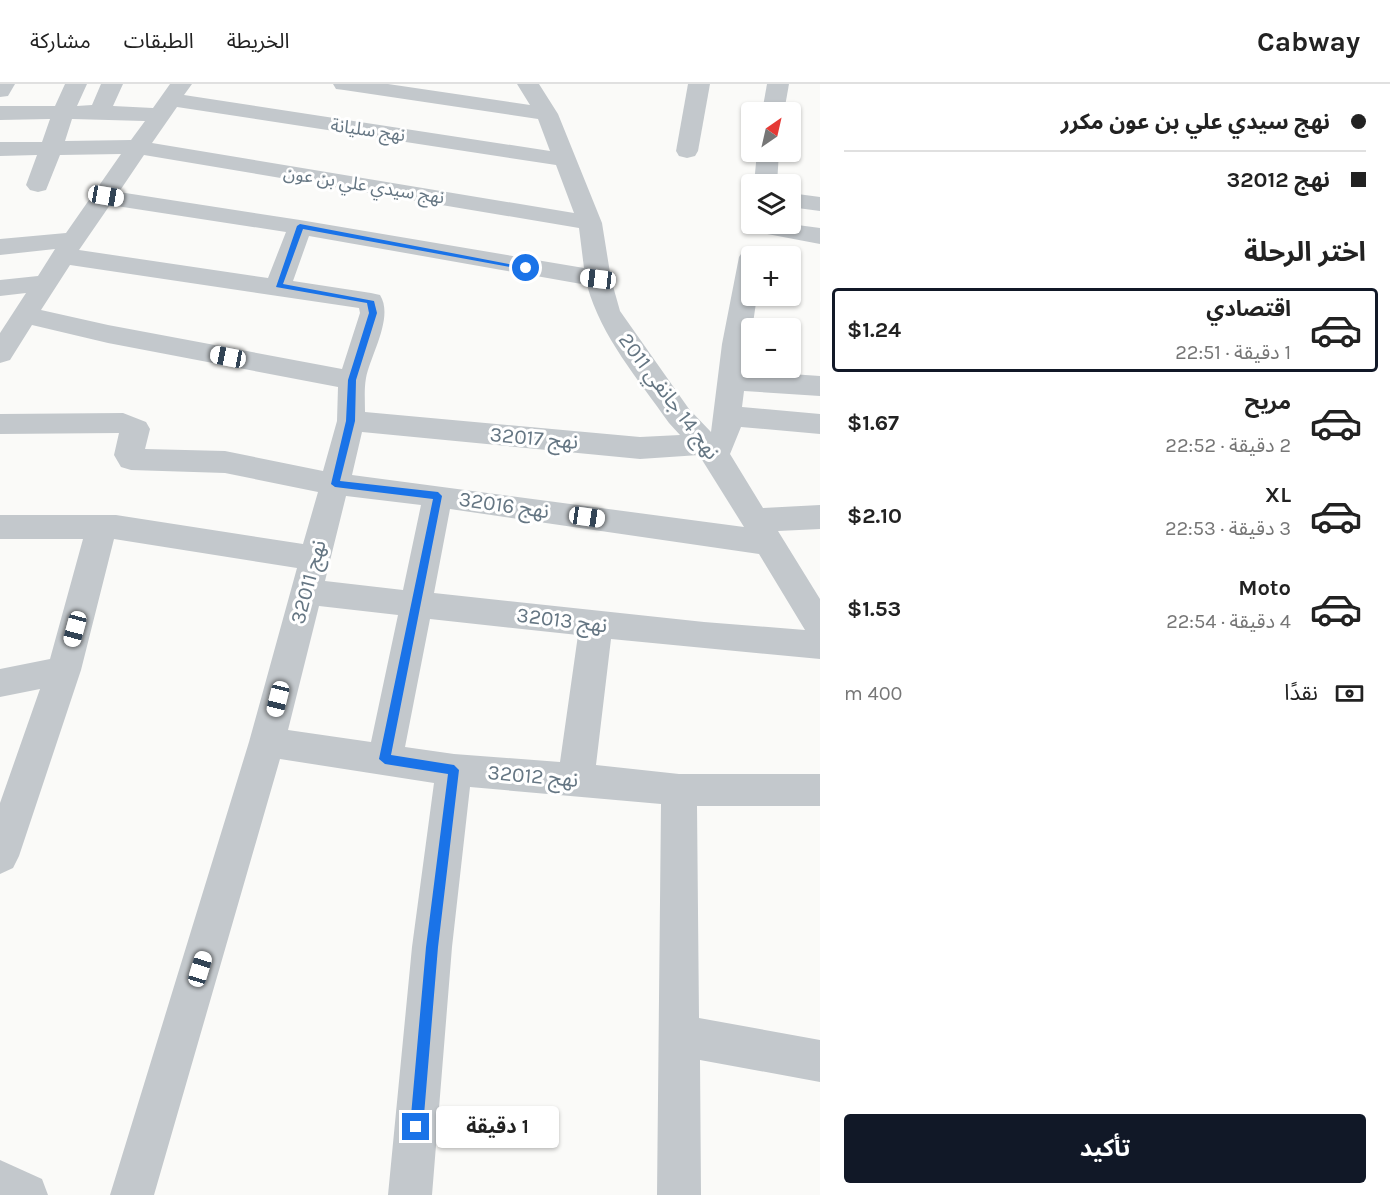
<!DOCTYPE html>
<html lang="ar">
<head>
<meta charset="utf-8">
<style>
	:root { --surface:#fff; --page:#f6f6f6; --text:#222; --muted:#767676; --line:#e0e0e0; --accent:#111827 }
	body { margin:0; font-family:Karla,"Noto Sans Arabic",sans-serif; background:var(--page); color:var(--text); direction:rtl; height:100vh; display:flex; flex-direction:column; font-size:22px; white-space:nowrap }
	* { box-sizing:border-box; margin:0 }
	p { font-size:20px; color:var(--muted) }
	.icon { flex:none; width:33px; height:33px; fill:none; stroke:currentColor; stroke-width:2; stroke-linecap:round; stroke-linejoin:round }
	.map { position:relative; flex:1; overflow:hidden; direction:ltr }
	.drawer { display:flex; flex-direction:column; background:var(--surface); width:570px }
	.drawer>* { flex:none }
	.guide { display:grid; align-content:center; height:132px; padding:0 24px; background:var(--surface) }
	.needle { width:39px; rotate:34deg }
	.buttons { position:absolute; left:741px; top:18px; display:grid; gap:12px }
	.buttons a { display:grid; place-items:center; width:60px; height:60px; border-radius:6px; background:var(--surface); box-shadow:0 2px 4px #0004; font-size:30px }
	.end { position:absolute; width:27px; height:27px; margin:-14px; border:8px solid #1a73e8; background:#fff; box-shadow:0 0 0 3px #fff }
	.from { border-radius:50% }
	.bubble { position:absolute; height:42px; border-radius:6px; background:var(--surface); box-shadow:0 2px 4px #0004; font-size:20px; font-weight:700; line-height:42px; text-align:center; direction:rtl }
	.car { position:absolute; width:18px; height:36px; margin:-18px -9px; border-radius:8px; box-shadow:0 0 4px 2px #0007; background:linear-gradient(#fff 24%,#345 0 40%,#fff 0 76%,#345 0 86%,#fff 0) }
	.guide b { display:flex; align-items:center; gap:21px; height:57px; font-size:22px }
	.guide b+b { border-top:2px solid var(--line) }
	.guide i { width:15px; height:15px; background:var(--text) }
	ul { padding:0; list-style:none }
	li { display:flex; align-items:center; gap:18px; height:84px; margin:0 12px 9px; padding:0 12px; border:3px solid transparent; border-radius:6px }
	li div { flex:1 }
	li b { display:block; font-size:22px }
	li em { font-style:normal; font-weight:700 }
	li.current { border-color:var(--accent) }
	li>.icon { width:54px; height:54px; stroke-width:1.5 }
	h2 { padding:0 24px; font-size:27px; line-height:72px }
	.pay { display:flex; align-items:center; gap:15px; height:66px; padding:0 24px; font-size:22px }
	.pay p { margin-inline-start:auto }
	.button { display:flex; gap:12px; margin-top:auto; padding:12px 24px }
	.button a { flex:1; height:69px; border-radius:6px; background:var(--accent); color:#fff; font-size:24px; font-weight:700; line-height:69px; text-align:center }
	header { display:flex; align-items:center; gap:36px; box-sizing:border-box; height:84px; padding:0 30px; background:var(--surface); border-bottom:2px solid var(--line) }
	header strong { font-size:28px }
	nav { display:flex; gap:33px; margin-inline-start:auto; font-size:21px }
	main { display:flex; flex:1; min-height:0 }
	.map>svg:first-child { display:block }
</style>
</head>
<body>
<header>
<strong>Cabway</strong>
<nav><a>الخريطة</a><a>الطبقات</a><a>مشاركة</a></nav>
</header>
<main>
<section class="drawer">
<div class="guide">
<b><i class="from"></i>نهج سيدي علي بن عون مكرر</b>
<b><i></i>نهج 32012</b>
</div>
<h2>اختر الرحلة</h2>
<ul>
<li class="current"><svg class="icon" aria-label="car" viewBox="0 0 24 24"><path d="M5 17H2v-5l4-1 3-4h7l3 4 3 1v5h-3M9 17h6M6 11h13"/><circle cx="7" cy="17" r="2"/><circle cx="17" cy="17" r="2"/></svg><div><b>اقتصادي</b><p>1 دقيقة · 22:51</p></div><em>$1.24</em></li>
<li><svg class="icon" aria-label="car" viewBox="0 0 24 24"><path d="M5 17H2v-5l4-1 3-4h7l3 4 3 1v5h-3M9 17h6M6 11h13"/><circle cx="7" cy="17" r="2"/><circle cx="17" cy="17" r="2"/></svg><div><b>مريح</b><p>2 دقيقة · 22:52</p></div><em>$1.67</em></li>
<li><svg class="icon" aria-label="car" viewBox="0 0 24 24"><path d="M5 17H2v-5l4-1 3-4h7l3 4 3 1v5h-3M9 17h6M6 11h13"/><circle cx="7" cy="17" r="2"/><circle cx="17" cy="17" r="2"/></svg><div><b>XL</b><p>3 دقيقة · 22:53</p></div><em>$2.10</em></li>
<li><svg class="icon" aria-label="car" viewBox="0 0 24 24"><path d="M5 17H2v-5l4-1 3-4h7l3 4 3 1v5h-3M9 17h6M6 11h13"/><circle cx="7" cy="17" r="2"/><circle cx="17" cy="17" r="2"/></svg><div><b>Moto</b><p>4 دقيقة · 22:54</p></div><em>$1.53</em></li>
</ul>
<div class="pay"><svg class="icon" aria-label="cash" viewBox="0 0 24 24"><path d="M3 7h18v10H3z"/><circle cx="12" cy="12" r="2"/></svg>نقدًا<p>400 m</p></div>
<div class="button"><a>تأكيد</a></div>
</section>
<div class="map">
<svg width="820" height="1111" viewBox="0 0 820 1111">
	<rect width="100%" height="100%" fill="#fafaf8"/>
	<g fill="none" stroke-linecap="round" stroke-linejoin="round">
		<!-- minor -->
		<g fill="#c3c8cc" fill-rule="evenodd">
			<polygon points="0,0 15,0 8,12 0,13"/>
			<path d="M65,0H87L77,22L92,21L101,0H123L113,22L153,24L170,0H192L184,11L550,67L538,35L344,6L336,5L333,0H388L530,21L517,0H539L558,30L602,139L611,195L620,227L689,325L711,348L722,260L739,173L743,167L752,165L761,167L764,172H752V212H757L746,287L820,292V312L744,307L742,323L820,330V350L741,343L730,370L763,424L820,421V445L778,447L820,515V575L611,555L596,681L679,690H820V722H697L699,934L820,956V998L700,976L701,1111H657L661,720L470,703L452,863L432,1111H388L412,863L434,699L280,675L154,1111H110L249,658L297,484L114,455L81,586L19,772L13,784L0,790V719L40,605L0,613V585L50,575L83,455H0V431H116L303,460L318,408L225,389L131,386L121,383L114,371L119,349L0,350V330L123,329L146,338L150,345L145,365L225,367L323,387L337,337L338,303L108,259L32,241L10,276L0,279V249L26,209L0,212V196L38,192L55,165L0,171V155L66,149L121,70L60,71L46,106L38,108L30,106L26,101L37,71L0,72V58H42L50,35L0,36V22H55ZM177,23L556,81L574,129L152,59ZM72,35L145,37L131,56L65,57ZM144,71L579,144L584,184L300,136L119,108ZM110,121L286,148L268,194L79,166ZM309,152L587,201C601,253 639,296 669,339L680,351L640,353L365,328C365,317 364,305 366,294C371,270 394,233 380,211L371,209L293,197ZM70,181L359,224L360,229L342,285L108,241L41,226ZM362,348L640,375L699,371L744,443L352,391ZM346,412L421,421L403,506L325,497ZM450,425L759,470L805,546L704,538L434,509ZM319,522L398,531L371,658L288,646ZM430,535L578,551L560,678L454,670L405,663Z"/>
			<polygon points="688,0 710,0 698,67 695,72 687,74 679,72 676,67"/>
			<polygon points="767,0 789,0 784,28 762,28"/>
			<polygon points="757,68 779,68 777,100 754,100"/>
			<polygon points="790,109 820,113 820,127 790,123"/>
			<polygon points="752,137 752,140 790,140 820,144 820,160 751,147 748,142"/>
			<polygon points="0,1076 42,1095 48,1111 0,1111"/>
		</g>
	</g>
	<!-- route -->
	<polygon fill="#1a73e8" points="300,140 530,184 526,186 303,145 283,200 374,217 377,229 356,296 355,337 340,397 438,408 442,412 391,671 454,681 459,686 438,863 423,1043 421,1048 416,1050 412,1048 410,1043 426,863 448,690 385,680 379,675 433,415 335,403 331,400 346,337 348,296 369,229 367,219 276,203 297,142"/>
	<g text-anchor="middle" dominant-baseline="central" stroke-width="6" stroke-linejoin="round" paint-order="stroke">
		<!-- far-street labels -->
		<g font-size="18" fill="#657683" stroke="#fff">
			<text transform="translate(368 46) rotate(8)">نهج سليانة</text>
			<text transform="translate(364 101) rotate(9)">نهج سيدي علي بن عون</text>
		</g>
		<!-- street labels -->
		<g font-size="21" fill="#657683" stroke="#fff">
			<text transform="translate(669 312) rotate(53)">نهج 14 جانفي 2011</text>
			<text transform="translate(534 354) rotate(5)">نهج 32017</text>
			<text transform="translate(504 421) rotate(8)">نهج 32016</text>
			<text transform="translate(308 498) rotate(-75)">نهج 32011</text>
			<text transform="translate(562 536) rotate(7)">نهج 32013</text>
			<text transform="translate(533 692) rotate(5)">نهج 32012</text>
		</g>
	</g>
</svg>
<div class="buttons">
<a><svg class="needle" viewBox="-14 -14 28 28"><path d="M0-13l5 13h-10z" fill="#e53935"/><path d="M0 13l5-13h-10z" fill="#767676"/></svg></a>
<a><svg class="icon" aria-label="layers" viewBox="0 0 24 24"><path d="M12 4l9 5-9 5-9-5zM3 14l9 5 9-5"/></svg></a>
<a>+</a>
<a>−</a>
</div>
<i class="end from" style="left:526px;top:184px"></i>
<i class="end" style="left:416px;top:1043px"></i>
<div class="bubble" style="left:436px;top:1022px;width:123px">1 دقيقة</div>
<i class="car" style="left:106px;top:112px;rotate:100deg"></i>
<i class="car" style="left:598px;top:195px;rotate:277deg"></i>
<i class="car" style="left:228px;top:273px;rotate:281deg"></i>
<i class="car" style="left:587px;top:433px;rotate:98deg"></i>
<i class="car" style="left:75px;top:545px;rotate:195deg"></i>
<i class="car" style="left:278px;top:615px;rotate:194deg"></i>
<i class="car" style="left:200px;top:885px;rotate:17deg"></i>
</div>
</main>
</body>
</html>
